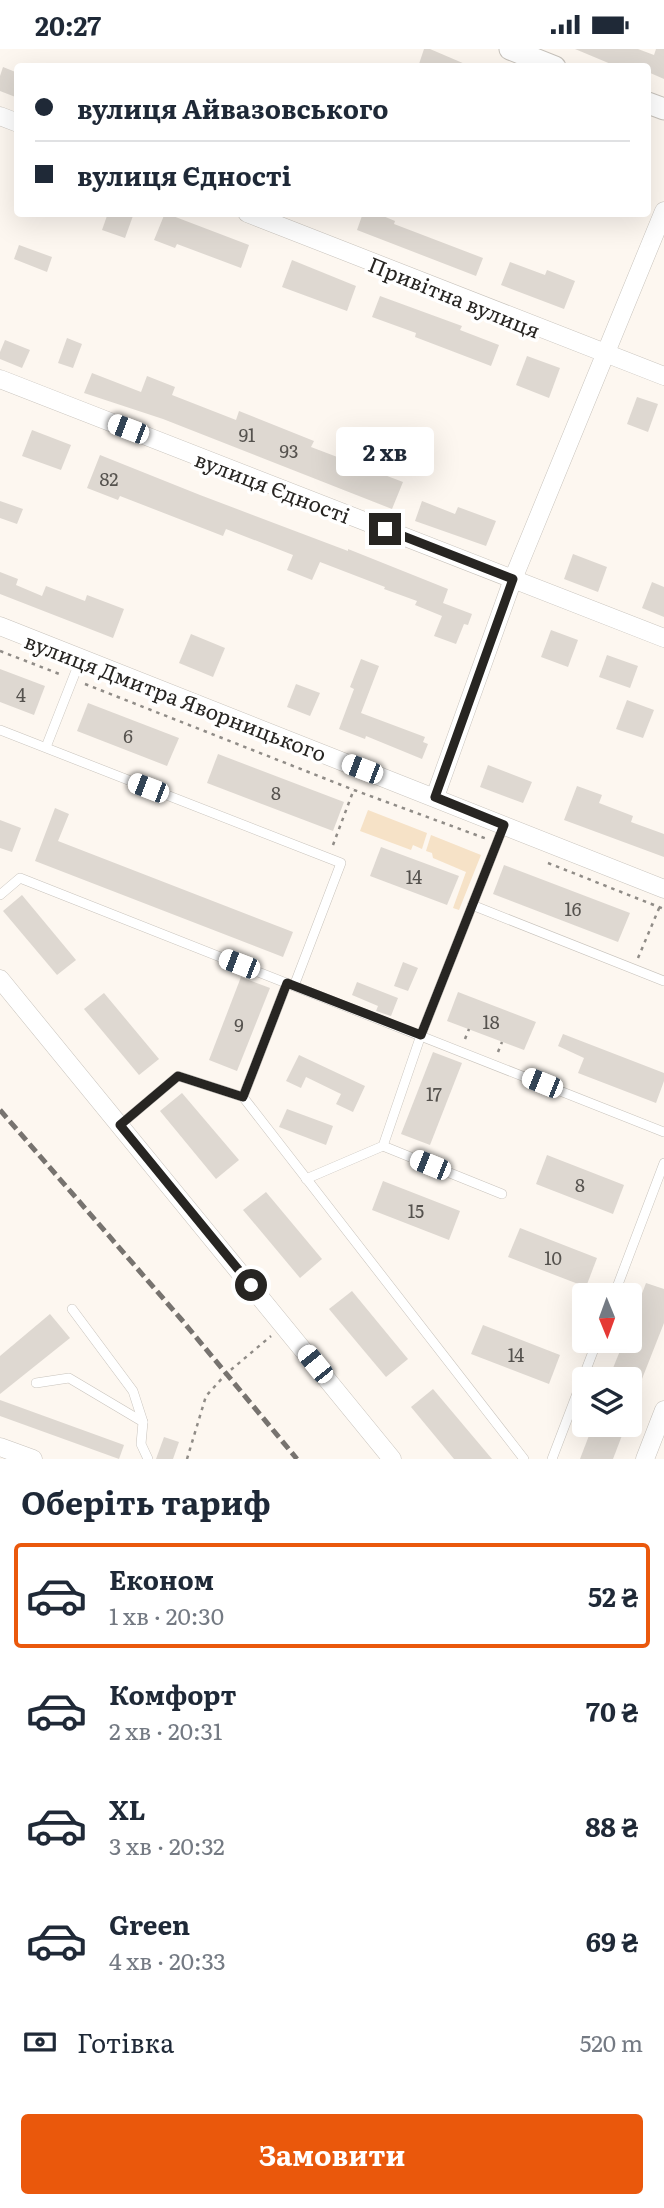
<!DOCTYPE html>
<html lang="uk">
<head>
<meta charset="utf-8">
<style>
	:root { --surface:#fff; --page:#f6f6f7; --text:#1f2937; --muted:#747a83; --line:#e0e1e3; --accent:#ea580c }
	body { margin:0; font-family:Literata,serif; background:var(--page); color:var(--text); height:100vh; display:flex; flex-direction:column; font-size:26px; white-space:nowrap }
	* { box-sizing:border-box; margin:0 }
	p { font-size:23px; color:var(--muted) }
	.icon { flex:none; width:38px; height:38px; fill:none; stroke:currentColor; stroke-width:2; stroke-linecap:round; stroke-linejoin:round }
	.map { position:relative; height:1410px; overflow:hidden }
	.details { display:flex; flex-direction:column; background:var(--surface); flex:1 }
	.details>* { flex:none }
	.guide { position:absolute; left:14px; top:14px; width:637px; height:154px; border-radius:7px; box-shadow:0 7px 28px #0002; display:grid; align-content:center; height:154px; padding:0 21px; background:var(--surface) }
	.needle { width:46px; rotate:179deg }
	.buttons { position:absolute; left:572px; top:1234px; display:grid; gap:14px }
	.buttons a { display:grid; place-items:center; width:70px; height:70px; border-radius:7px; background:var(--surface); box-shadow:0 7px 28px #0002; font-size:35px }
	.end { position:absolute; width:32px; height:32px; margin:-16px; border:9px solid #272522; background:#fff; box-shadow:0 0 0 4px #fff }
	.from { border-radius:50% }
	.bubble { position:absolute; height:49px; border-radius:7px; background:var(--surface); box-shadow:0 7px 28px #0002; font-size:23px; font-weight:700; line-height:49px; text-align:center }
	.car { position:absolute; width:21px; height:42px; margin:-21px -10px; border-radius:9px; box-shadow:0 0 5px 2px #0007; background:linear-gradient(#fff 24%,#345 0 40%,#fff 0 76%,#345 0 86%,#fff 0) }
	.guide b { display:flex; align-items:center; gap:24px; height:66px; font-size:26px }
	.guide b+b { border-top:2px solid var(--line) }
	.guide i { width:18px; height:18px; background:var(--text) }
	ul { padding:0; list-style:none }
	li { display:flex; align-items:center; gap:21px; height:105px; margin:0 14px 10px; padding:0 7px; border:4px solid transparent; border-radius:7px }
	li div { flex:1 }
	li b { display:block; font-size:26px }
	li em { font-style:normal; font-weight:700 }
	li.on { border-color:var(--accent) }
	li>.icon { width:63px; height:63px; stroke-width:1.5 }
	h2 { padding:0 21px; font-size:32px; line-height:84px }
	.pay { display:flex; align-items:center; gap:18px; height:77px; padding:0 21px; font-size:26px }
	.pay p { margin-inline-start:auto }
	.primary-button { display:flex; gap:14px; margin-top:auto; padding:14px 21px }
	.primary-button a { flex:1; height:80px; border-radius:7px; background:var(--accent); color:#fff; font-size:28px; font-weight:700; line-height:80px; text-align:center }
	.status { display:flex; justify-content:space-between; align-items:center; height:49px; padding:0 35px; background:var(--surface); direction:ltr }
	.status svg { height:19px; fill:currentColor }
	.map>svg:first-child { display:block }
</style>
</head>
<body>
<div class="status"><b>20:27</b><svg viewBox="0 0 49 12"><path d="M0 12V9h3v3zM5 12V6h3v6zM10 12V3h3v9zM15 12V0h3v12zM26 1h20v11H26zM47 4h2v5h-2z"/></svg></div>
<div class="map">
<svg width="664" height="1410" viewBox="0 0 664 1410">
	<rect width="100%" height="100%" fill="#fdf7f0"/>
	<!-- green -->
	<g fill="#f6e2c7">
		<polygon points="368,761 427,784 422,800 413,796 411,801 360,782"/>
		<polygon points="431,786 481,806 459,861 453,859 466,823 433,809 432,804 426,802"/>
	</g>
	<!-- building -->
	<g fill="#ded8d1">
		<polygon points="424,0 430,0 472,18 418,18"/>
		<polygon points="575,0 638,0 654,6 656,0 664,0 664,30 648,23 648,18 618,18"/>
		<polygon points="3,18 18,24 18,49 0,42 0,27"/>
		<polygon points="108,164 134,164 125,189 102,181"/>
		<polygon points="165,164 249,196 241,219 177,195 175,199 154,191"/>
		<polygon points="363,164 376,164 395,172 394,175 483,209 476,227 357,181"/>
		<polygon points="19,196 52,208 47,223 14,210"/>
		<polygon points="292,211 356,237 347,262 282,238"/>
		<polygon points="510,213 545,226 547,221 575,232 564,260 501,236"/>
		<polygon points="380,247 462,277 460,281 499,296 491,317 415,288 416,284 372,268"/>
		<polygon points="67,289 82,295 73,319 58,314"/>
		<polygon points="5,291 30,301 22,319 0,310 0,303"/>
		<polygon points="527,307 560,319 549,349 516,336"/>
		<polygon points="92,324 141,343 147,327 175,338 172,346 236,371 239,362 314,392 311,398 403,433 392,460 163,370 84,344"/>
		<polygon points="637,348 658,355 648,383 627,375"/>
		<polygon points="32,381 71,396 61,421 22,407"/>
		<polygon points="100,406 200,446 348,502 348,500 448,540 443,554 472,565 468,576 464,575 456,595 434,587 442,567 415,556 417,552 384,540 385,538 320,513 312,531 287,521 293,506 226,480 223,487 120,447 118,451 87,439"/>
		<polygon points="0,452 23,460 17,475 0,469"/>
		<polygon points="422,452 455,465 458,458 496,472 486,497 415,472"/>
		<polygon points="573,505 607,518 598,543 564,530"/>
		<polygon points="0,523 18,530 16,536 42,547 46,537 85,552 87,546 124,560 113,589 0,545"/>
		<polygon points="652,533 664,538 664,568 642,559"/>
		<polygon points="551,581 578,591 568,618 541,608"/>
		<polygon points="191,585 225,599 213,628 179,614"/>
		<polygon points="607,606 638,617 630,639 599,628"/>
		<polygon points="361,610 379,617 361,664 425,688 423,693 428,695 422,710 366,687 365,690 339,680 354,640 350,638"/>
		<polygon points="0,620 45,637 34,666 0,653"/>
		<polygon points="296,635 320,644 310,667 287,658"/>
		<polygon points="627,651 654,661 643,689 616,680"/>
		<polygon points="88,654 179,689 167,717 77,682"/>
		<polygon points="218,705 344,753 333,782 207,734"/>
		<polygon points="488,716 532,733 523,754 480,738"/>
		<polygon points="577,737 602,746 599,754 633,767 631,773 664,785 664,808 564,771"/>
		<polygon points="55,759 69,765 58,792 293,883 283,908 35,812"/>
		<polygon points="0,771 21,779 12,803 0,799"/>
		<polygon points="381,798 459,827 447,856 370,827"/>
		<polygon points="504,816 630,864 618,893 493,845"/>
		<polygon points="22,846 76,911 57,926 3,862"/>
		<polygon points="403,913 418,919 408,942 394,937"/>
		<polygon points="241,928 270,939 237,1022 209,1011"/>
		<polygon points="357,933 398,949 391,967 376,962 378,957 352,946"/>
		<polygon points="458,943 536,973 524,1001 447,972"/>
		<polygon points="104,944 159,1010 139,1026 84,960"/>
		<polygon points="563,985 664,1024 664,1032 656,1054 578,1024 584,1009 558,997"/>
		<polygon points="433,1003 462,1014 430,1096 401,1085"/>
		<polygon points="299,1006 365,1037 353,1063 336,1055 341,1045 306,1028 301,1039 286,1032"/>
		<polygon points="182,1044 239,1111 216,1130 160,1062"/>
		<polygon points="287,1060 333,1077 326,1096 279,1078"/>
		<polygon points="547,1106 624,1136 613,1165 536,1135"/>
		<polygon points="383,1132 460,1162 449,1191 372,1161"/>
		<polygon points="266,1143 322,1210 300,1229 243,1161"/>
		<polygon points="520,1179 597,1209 586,1238 508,1208"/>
		<polygon points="646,1234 664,1240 664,1274 640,1335 611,1324 624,1292 630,1292 630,1276"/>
		<polygon points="352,1242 408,1310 386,1328 329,1260"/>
		<polygon points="50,1265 70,1289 0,1345 0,1307"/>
		<polygon points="483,1276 560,1306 549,1335 471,1305"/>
		<polygon points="433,1340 492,1410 454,1410 411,1358"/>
		<polygon points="0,1351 124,1396 119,1410 0,1367"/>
		<polygon points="593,1376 626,1376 613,1410 580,1410"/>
		<polygon points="164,1388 179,1393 173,1410 156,1410"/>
	</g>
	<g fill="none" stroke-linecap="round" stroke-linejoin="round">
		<defs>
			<g id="service">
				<polyline points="0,681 341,814 294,937"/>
				<polyline points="46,698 81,609"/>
				<polyline points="0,846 20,829 664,1083"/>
				<polyline points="472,856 664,932"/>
				<polyline points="243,1048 287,934"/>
				<polyline points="120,1076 178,1027 243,1048 524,1410"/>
				<polyline points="383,1097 502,1145"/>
				<polyline points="306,1130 383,1097 421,986 504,776"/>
				<polyline points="614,1246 664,1114"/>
				<polyline points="72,1260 133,1342 143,1373"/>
				<polyline points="36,1334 69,1329 143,1373 141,1395 148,1410"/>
				<polyline points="552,1410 597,1292"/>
			</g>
			<g id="minor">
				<polyline points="0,67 18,74"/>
				<polyline points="247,164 664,327"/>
				<polyline points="0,330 664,589"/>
				<polyline points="0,577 664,840"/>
				<polyline points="435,748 513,530 664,162"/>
				<polyline points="0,930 392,1410"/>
				<polyline points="0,1398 33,1410"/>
				<polyline points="645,1410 664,1361"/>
			</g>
			<g id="tertiary">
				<polyline points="510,0 555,18"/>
				<polyline points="648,54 664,60"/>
			</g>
		</defs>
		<!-- service casing -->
		<use href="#service" stroke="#c8c3bc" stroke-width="10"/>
		<!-- minor casing -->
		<use href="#minor" stroke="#c8c3bc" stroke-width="19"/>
		<!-- tertiary casing -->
		<use href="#tertiary" stroke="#c8c3bc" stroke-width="23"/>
		<!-- path -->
		<g stroke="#908c87" stroke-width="2.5" stroke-dasharray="3.5 5" stroke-linecap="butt">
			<polyline points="0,602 62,626"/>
			<polyline points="85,635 354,741 487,790"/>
			<polyline points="333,796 354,740"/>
			<polyline points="548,814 664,860"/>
			<polyline points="638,909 660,857"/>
			<polyline points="465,990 469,980"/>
			<polyline points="498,1003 502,993"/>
			<polyline points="630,1252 638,1256"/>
			<polyline points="607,1295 621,1300"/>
			<polyline points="578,1375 591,1380"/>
			<polyline points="187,1410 206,1347 226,1325 271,1287"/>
		</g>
		<!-- service -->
		<use href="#service" stroke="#fff" stroke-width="9"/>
		<!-- minor -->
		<use href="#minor" stroke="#fff" stroke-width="18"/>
		<!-- tertiary -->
		<use href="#tertiary" stroke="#fff" stroke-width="21"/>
		<!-- rail -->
		<polyline stroke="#77736f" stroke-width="5" stroke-dasharray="10 5" stroke-linecap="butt" points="0,1061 181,1270 297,1410"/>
	</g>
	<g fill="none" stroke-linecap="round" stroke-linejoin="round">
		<!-- route -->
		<polyline stroke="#272522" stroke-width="9" points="251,1236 120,1076 178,1027 243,1048 287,934 421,986 504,776 435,748 513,530 385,480"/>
	</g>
	<g text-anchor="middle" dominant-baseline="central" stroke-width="7" stroke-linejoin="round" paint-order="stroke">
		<!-- number labels -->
		<g font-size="18" fill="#55524e">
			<text x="247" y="385">91</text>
			<text x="289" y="401">93</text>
			<text x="109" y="429">82</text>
			<text x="21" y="645">4</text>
			<text x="128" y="686">6</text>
			<text x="276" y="743">8</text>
			<text x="414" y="827">14</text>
			<text x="573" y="859">16</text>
			<text x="491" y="972">18</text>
			<text x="239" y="975">9</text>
			<text x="434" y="1044">17</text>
			<text x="580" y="1135">8</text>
			<text x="416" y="1161">15</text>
			<text x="553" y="1208">10</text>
			<text x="516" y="1305">14</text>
		</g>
		<!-- street labels -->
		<g font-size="21" fill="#272522" stroke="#fff">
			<text transform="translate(455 247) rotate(22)">Привітна вулиця</text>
			<text transform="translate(273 437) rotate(21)">вулиця Єдності</text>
			<text transform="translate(176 647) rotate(21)">вулиця Дмитра Яворницького</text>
		</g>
	</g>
</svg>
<div class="buttons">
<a><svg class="needle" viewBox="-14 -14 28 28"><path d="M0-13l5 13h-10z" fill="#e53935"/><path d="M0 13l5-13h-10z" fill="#747a83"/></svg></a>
<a><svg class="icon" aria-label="layers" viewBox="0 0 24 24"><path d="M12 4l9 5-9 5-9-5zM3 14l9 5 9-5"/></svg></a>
</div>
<i class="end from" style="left:251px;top:1236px"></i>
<i class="end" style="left:385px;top:480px"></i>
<div class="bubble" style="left:336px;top:378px;width:98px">2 хв</div>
<i class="car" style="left:128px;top:380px;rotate:291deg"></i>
<i class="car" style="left:362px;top:720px;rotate:291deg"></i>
<i class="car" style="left:148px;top:739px;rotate:291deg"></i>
<i class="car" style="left:239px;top:915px;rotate:291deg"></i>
<i class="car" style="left:542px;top:1034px;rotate:292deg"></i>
<i class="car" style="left:430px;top:1116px;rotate:292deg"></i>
<i class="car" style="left:315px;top:1315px;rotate:321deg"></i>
<div class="guide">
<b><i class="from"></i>вулиця Айвазовського</b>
<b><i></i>вулиця Єдності</b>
</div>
</div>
<section class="details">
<h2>Оберіть тариф</h2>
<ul>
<li class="on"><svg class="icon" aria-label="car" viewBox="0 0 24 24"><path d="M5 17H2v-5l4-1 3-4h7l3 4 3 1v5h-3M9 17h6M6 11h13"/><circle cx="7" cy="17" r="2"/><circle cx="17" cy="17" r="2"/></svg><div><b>Економ</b><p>1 хв · 20:30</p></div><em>52 ₴</em></li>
<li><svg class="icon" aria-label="car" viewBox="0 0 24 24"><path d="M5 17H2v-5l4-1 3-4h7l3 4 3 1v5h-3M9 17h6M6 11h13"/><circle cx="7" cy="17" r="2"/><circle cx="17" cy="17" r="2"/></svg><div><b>Комфорт</b><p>2 хв · 20:31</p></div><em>70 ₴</em></li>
<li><svg class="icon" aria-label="car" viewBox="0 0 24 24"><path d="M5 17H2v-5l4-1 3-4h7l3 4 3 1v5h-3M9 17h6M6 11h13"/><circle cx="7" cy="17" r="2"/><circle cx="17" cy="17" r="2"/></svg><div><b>XL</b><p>3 хв · 20:32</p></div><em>88 ₴</em></li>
<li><svg class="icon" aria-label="car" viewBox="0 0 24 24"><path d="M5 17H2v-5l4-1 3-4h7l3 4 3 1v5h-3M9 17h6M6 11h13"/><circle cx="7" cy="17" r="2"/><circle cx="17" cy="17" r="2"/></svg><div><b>Green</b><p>4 хв · 20:33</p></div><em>69 ₴</em></li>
</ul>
<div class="pay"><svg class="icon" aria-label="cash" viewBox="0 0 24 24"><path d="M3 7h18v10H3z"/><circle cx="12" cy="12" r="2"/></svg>Готівка<p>520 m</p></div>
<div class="primary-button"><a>Замовити</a></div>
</section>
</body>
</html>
